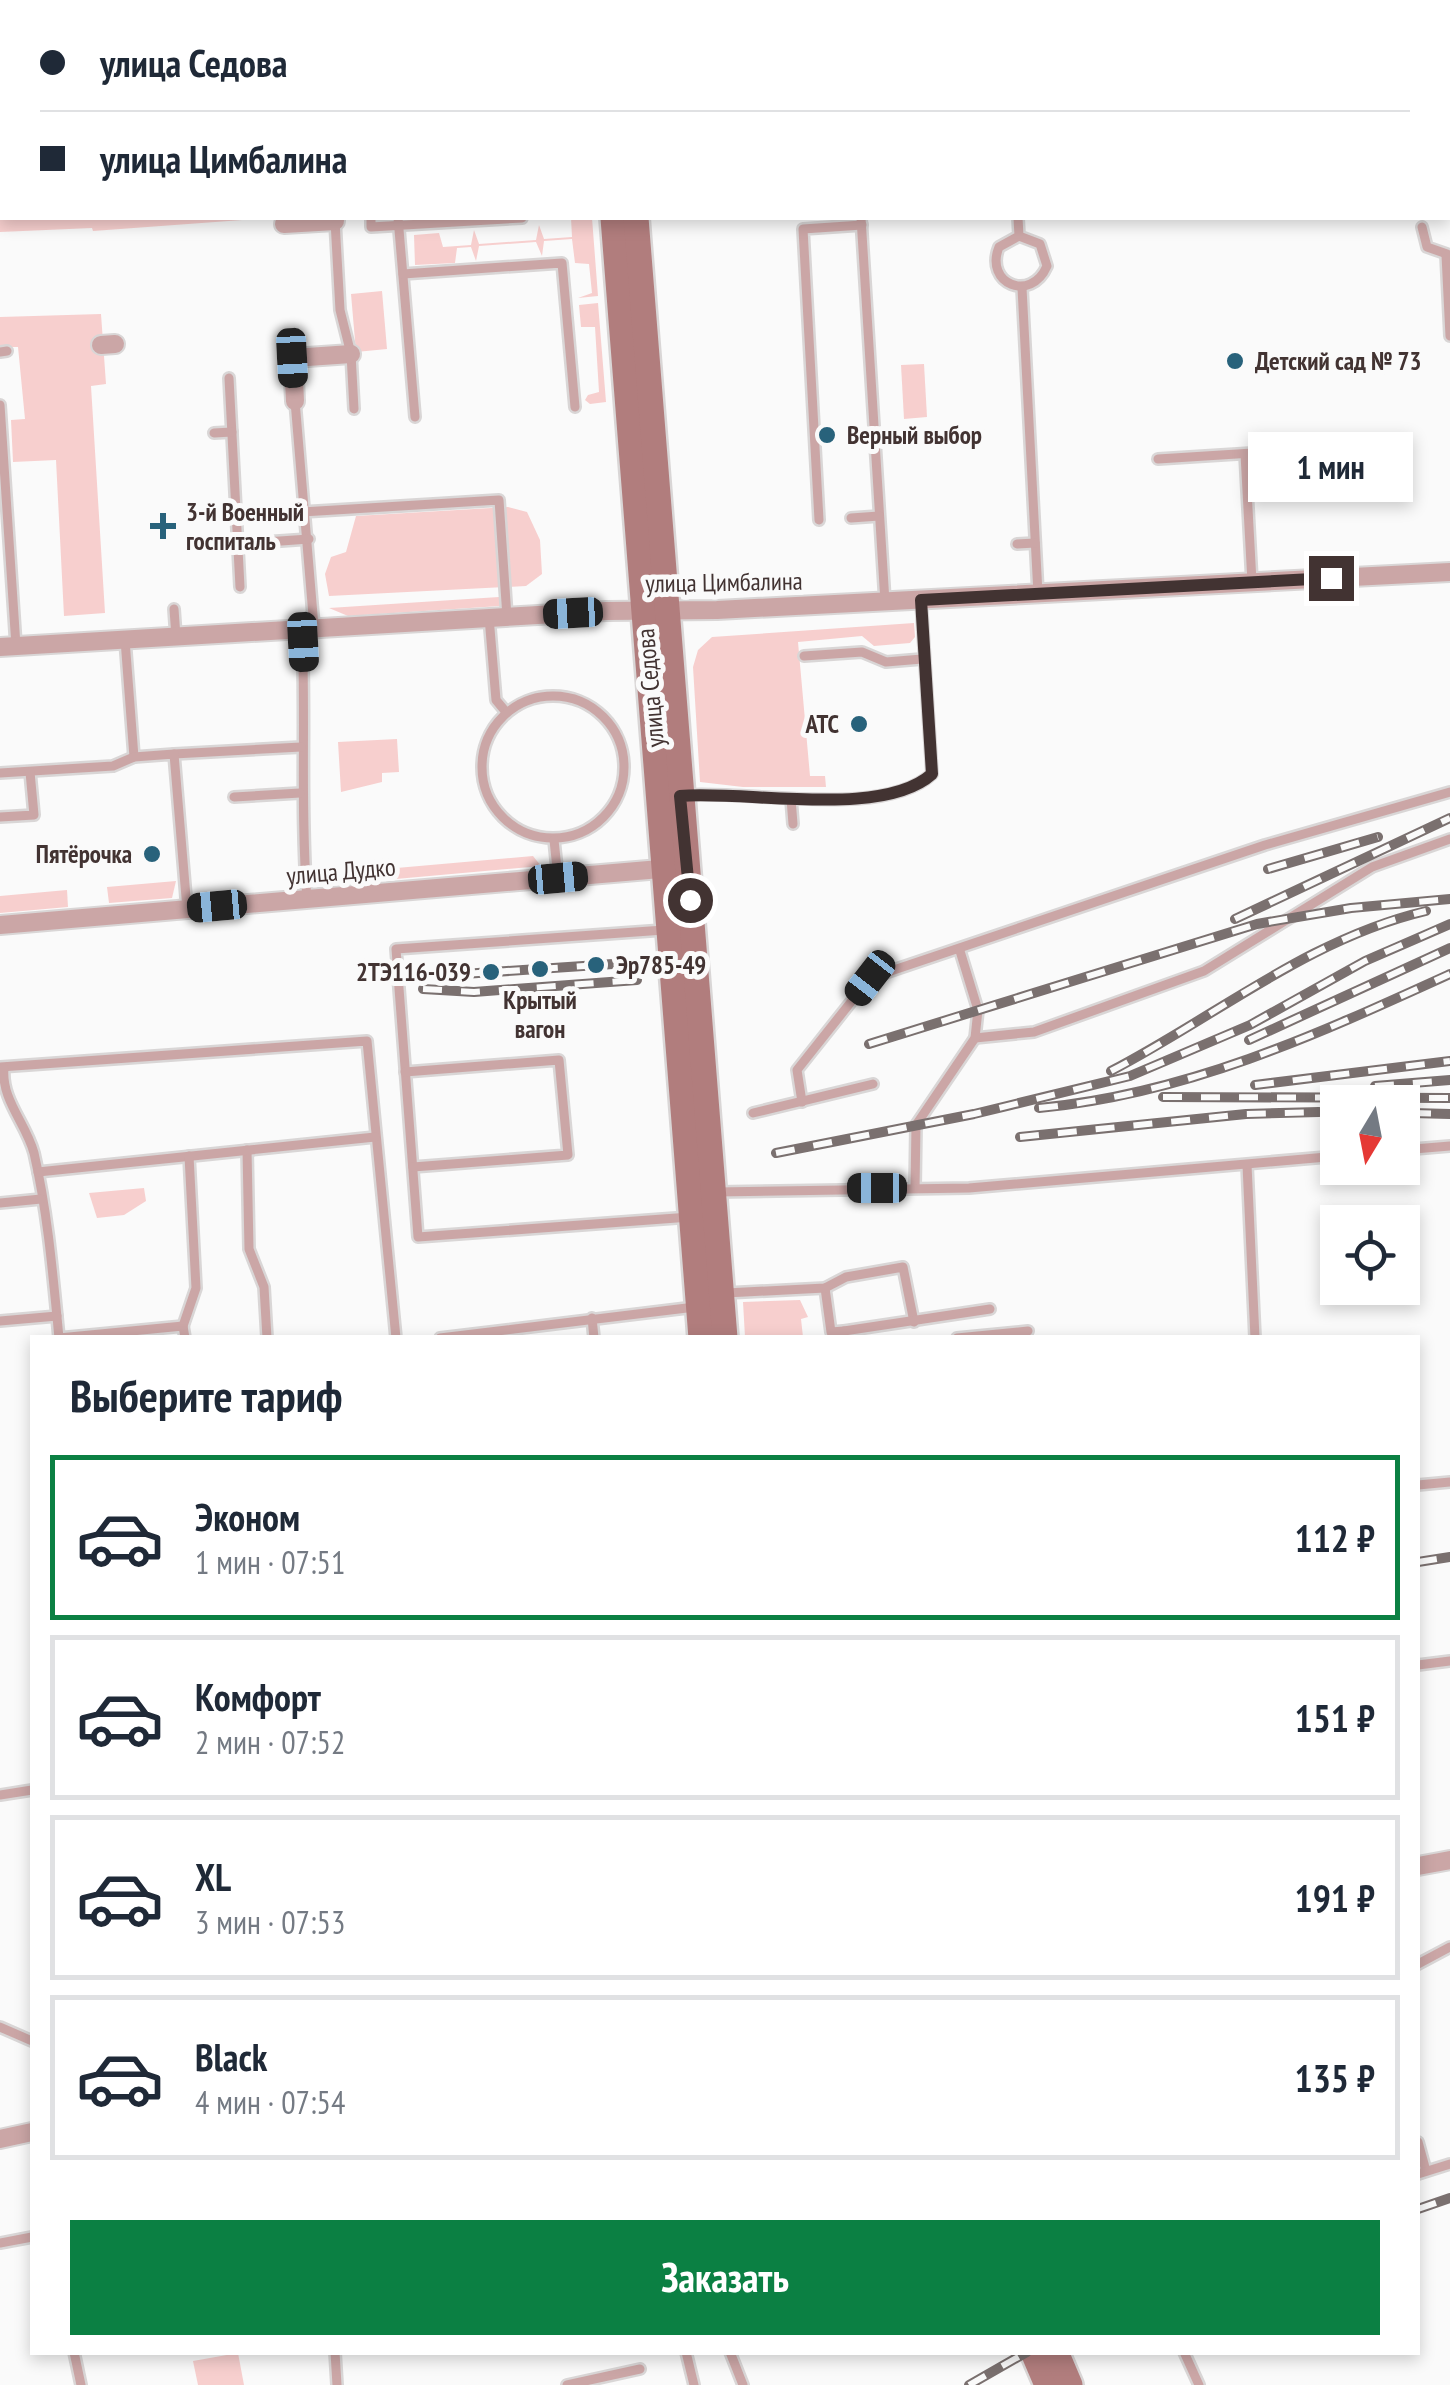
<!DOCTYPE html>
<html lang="ru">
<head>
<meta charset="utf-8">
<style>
	:root { --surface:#fff; --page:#f2f2f3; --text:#1f2937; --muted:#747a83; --line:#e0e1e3; --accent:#0b8043 }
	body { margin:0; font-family:"PT Sans Narrow",sans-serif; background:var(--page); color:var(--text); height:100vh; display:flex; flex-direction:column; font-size:38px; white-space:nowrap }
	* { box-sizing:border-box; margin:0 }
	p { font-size:32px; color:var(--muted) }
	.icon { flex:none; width:55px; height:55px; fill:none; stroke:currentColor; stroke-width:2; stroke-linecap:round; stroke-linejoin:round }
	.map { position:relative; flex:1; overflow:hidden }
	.drawer { position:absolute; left:30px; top:1335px; width:1390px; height:1020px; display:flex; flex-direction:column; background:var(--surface); border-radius:0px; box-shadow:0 5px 15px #0003 }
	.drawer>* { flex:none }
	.top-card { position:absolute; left:0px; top:0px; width:1450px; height:220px; box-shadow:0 5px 15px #0003; display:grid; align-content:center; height:220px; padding:0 40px; background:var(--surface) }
	.needle { width:65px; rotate:190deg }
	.controls { position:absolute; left:1320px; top:1085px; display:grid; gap:20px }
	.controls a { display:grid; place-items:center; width:100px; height:100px; border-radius:0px; background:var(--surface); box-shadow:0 5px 15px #0003; font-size:50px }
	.end { position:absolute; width:45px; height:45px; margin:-22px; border:12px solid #423332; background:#fff; box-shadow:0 0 0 5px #fff }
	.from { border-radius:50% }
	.bubble { position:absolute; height:70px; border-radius:0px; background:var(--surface); box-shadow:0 5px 15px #0003; font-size:32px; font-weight:800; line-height:70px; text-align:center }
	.car { position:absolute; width:30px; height:60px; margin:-30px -15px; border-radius:12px; box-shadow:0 0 8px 2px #0007; background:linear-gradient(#222 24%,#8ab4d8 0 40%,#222 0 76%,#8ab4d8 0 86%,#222 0) }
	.top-card b { display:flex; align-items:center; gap:35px; height:95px; font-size:38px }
	.top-card b+b { border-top:2px solid var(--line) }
	.top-card i { width:25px; height:25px; background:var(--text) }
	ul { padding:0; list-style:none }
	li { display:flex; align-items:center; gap:30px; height:165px; margin:0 20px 15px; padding:0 20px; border:5px solid var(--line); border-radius:0px }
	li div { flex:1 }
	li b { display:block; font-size:38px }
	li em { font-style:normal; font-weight:800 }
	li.selected { border-color:var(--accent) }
	li>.icon { width:90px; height:90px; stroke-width:1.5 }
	h2 { padding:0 40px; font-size:45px; line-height:120px }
	.button { display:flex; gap:20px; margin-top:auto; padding:20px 40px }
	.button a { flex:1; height:115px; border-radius:0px; background:var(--accent); color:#fff; font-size:40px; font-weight:800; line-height:115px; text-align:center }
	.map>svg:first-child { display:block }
</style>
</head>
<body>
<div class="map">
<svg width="1450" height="2385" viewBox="0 0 1450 2385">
	<rect width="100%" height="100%" fill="#fafafa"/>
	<!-- green -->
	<g fill="#f7cfce">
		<polygon points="0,208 2,218 268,218 93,231 92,228 0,232"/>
		<polygon points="571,218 592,218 598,296 578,298 592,293 589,264 575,263 572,239 544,241 542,256 536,242 479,246 476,261 471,247 457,248 455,263 415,265 414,235 439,233 443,247 471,245 474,230 479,244 536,240 539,225 544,239 572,237"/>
		<polygon points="382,291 387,349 356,352 351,294"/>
		<polygon points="598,303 606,402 590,404 585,400 588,395 599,392 595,327 581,327 579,305"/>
		<polygon points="101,314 106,384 91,386 105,613 64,616 56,460 13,462 11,420 25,419 18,347 0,347 0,317"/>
		<polygon points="924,364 927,417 904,419 901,365"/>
		<polygon points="508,507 527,512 540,540 542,574 526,586 329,596 325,574 331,557 346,552 356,516"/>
		<polygon points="499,597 500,606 348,616 329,608"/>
		<polygon points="914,623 915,637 910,643 874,646 862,636 798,642 810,776 825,776 826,787 743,787 700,782 693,667 698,650 712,637"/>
		<polygon points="397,739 399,772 382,773 382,782 341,792 338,742"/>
		<polygon points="533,856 541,866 318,886 317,875"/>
		<polygon points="176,881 172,898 109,903 107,887"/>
		<polygon points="67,890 68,907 0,913 0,896"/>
		<polygon points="144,1188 146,1201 124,1215 97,1218 89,1193"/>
		<polygon points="800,1300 808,1317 801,1319 803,1337 745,1337 743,1302"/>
		<polygon points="238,2353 244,2385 198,2385 193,2361"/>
	</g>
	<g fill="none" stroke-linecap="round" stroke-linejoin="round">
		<defs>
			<g id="lane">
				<polyline points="137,0 137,2"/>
				<polyline points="418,0 418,2"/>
				<polyline points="705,0 705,2"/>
				<polyline points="776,0 776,2"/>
				<polyline points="904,0 910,0"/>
				<polyline points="1108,0 1109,2"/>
				<polyline points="1320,2 1321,0"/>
				<polyline points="371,218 371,227 522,218"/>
				<polyline points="398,218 415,417"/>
				<polyline points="861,218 885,602"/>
				<path d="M1018,218L1019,236L999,247C984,284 1031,303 1047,266L1040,244L1019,236"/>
				<polyline points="335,221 340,310 351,354 354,409"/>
				<polyline points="1422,227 1427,247 1447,254"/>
				<polyline points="1446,255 1450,336"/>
				<polyline points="403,274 562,263 575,407"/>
				<polyline points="1022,288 1038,594"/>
				<polyline points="0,352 7,351"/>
				<polyline points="229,378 240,587"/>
				<polyline points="295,401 314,627"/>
				<polyline points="0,405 16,646"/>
				<polyline points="214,433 232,432"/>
				<polyline points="1245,454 1252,582"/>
				<polyline points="1158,459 1331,448"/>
				<polyline points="302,512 499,500 507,617"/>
				<polyline points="851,518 879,516"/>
				<polyline points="819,520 803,229 862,225"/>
				<polyline points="238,544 309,539"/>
				<polyline points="1017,544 1035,543"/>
				<polyline points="174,609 176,637"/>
				<polyline points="489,617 496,700 506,712"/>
				<path d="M302,629C306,720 300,808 307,899"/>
				<polyline points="125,640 134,757"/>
				<polyline points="804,656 862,652 886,662 922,659"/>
				<circle cx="553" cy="767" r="71"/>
				<polyline points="174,754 301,747"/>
				<polyline points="0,773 113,766 134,757 174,754 187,909"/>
				<path d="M686,795C751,790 883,819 932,774L921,600"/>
				<polyline points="234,797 300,793"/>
				<polyline points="791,799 793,824"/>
				<polyline points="0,817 34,815 30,772"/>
				<polyline points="554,840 558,878"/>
				<polyline points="664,930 396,949 418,1237 690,1217"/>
				<polyline points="975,1038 1034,1032 1204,971 1372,867 1450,839"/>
				<polyline points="0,1067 367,1041 396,1338"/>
				<path d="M4,1068C1,1100 26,1123 34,1153C48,1214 53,1276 59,1338L183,1326L185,1338"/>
				<polyline points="405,1072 559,1060 568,1155 413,1167"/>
				<polyline points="802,1102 797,1070 870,978 1265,845 1450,792"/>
				<polyline points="753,1113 873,1084"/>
				<polyline points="247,1150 249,1249 264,1287 267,1338"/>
				<polyline points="1402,1150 1450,1146"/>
				<polyline points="1247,1165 1255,1338"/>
				<polyline points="38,1172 375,1137"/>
				<polyline points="915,1188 916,1125 975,1038 978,1010 960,951"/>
				<polyline points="717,1192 969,1188 1338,1156"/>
				<polyline points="0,1203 41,1199"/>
				<polyline points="825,1288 831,1332 844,1331"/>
				<polyline points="726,1293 825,1288 846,1277 903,1267 914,1322"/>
				<polyline points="592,1318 594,1338"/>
				<polyline points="0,1321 57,1316"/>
				<polyline points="183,1326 196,1288 189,1156"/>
				<polyline points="440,1338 695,1307"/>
				<polyline points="844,1338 844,1331 990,1309"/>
				<polyline points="957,1338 1028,1331"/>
				<polyline points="1418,1485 1450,1482"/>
				<polyline points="1418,1665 1450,1661"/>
				<polyline points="0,1795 32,1790"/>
				<polyline points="1418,1964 1450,1947"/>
				<polyline points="0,2027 32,2041"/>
				<polyline points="1418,2142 1426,2171"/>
				<polyline points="1418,2174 1450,2164"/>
				<polyline points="0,2243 32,2237"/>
				<polyline points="74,2352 81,2385"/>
				<polyline points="335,2352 337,2385"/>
				<polyline points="686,2352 694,2385"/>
				<polyline points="730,2352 743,2385"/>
				<polyline points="1184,2352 1199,2385"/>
				<polyline points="567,2385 640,2369"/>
			</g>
			<g id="street">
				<polyline points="0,192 2,192"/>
				<polyline points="284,224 335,221"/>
				<polyline points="101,345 115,344"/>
				<polyline points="295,401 293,358 351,354"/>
				<polyline points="0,647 606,611 717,610 1450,572"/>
				<polyline points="0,925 672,868"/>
				<polyline points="1418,1866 1450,1860"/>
				<polyline points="0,2139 32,2132"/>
			</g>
			<g id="secondary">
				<polyline points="592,0 592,2"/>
				<polyline points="614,0 615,2"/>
				<polyline points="1448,106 1450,106"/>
				<polyline points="613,218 701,1338"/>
				<polyline points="636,218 725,1338"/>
				<polyline points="1033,2352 1047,2385"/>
				<polyline points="1056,2352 1070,2385"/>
			</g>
		</defs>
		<!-- lane casing -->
		<use href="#lane" stroke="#d9d6d6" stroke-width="14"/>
		<!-- street casing -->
		<use href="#street" stroke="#d9d6d6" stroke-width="22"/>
		<!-- secondary casing -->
		<use href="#secondary" stroke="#d9d6d6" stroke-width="30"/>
		<!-- lane -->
		<use href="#lane" stroke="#cba6a6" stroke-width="9"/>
		<!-- street -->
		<use href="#street" stroke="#cba6a6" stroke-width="18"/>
		<!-- secondary -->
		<use href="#secondary" stroke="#b17d7d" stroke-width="25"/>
		<defs>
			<g id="rail">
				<polyline points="1268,869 1378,837"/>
				<polyline points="1235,919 1450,818"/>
				<polyline points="463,974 643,962"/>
				<polyline points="423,989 474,992 637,980"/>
				<polyline points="1249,1040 1450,948"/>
				<polyline points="869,1044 1257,924 1351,908 1450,899"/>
				<path d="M1111,1071C1217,1016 1308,939 1426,911"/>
				<polyline points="1255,1085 1450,1061"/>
				<polyline points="1375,1086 1450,1080"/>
				<polyline points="1163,1097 1450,1098"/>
				<path d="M1039,1108C1187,1094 1316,1035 1450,974"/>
				<polyline points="1412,1113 1450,1114"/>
				<polyline points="1020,1137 1246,1114 1319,1112"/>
				<polyline points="776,1153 974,1114 1130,1076 1250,1025 1365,961 1450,924"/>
				<polyline points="1418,1562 1450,1557"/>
				<polyline points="1418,2209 1450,2198"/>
				<polyline points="969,2385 1027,2352"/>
			</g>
		</defs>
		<!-- rail casing -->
		<use href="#rail" stroke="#7a706f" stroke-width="10"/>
		<!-- rail -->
		<use href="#rail" stroke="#fafafa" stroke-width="6" stroke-dasharray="19" stroke-linecap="butt"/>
	</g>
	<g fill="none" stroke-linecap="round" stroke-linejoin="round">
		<!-- route -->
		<path stroke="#423332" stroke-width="12" d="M690,900L680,796C746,790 882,819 932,774L921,600L1331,578"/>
	</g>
	<!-- markers -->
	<g fill="#28627b" stroke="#fafafa" stroke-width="4">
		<circle cx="1235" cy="361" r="10"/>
		<circle cx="827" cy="435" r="10"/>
		<path d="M158 511h10v10h10v10h-10v10h-10v-10h-10v-10h10z"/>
		<circle cx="859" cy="724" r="10"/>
		<circle cx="152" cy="854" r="10"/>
		<circle cx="596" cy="965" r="10"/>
		<circle cx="540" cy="969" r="10"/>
		<circle cx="491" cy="972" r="10"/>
	</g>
	<g text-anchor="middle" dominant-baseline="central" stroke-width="10" stroke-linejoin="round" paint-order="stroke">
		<!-- poi labels -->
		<g font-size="25" font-weight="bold" fill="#423332" stroke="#fafafa" text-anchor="start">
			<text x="1255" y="361">Детский сад № 73</text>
			<text x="847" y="435">Верный выбор</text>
			<text x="186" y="512">3-й Военный<tspan x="186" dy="29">госпиталь</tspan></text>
			<text x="839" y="724" text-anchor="end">АТС</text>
			<text x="132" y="854" text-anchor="end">Пятёрочка</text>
			<text x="616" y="965">Эр785-49</text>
			<text x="471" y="972" text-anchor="end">2ТЭ116-039</text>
			<text x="540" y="1000" text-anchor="middle">Крытый<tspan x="540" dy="29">вагон</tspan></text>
		</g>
		<!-- street labels -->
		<g font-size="25" fill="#423332" stroke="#fafafa">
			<text transform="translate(724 582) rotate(-1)">улица Цимбалина</text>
			<text transform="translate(650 688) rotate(-95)">улица Седова</text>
			<text transform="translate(341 871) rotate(-5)">улица Дудко</text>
		</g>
	</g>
</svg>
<div class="controls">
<a><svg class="needle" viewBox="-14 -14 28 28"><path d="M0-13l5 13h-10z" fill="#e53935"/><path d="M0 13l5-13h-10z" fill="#747a83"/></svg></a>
<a><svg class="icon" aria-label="locate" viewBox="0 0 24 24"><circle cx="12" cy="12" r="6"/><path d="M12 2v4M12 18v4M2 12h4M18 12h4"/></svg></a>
</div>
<i class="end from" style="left:690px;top:900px"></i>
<i class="end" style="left:1331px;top:578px"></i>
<div class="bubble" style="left:1248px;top:432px;width:165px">1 мин</div>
<i class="car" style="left:292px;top:358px;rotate:177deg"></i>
<i class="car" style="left:573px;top:613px;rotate:267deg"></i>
<i class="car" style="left:303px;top:642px;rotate:177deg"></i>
<i class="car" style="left:558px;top:878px;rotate:85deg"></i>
<i class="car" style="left:217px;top:906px;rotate:265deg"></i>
<i class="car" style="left:870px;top:978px;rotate:218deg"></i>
<i class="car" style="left:877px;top:1188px;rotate:270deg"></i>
<div class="top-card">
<b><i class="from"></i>улица Седова</b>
<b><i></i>улица Цимбалина</b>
</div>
<section class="drawer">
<h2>Выберите тариф</h2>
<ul>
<li class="selected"><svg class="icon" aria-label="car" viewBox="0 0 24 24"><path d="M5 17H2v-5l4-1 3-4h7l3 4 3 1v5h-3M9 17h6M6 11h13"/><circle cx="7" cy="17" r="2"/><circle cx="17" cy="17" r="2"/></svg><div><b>Эконом</b><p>1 мин · 07:51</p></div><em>112 ₽</em></li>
<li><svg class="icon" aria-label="car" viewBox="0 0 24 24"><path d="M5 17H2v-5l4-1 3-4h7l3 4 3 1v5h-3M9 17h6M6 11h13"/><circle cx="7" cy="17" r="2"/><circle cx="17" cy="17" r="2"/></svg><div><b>Комфорт</b><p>2 мин · 07:52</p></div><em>151 ₽</em></li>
<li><svg class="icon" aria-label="car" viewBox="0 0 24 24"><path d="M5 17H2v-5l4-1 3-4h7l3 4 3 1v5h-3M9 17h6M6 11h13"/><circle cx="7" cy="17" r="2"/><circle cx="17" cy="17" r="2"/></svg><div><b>XL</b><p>3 мин · 07:53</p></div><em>191 ₽</em></li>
<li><svg class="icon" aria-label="car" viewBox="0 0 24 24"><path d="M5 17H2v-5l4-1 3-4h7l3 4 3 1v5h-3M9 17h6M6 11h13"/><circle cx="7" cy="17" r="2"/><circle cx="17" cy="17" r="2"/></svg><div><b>Black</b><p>4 мин · 07:54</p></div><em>135 ₽</em></li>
</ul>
<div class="button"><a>Заказать</a></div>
</section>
</div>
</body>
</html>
